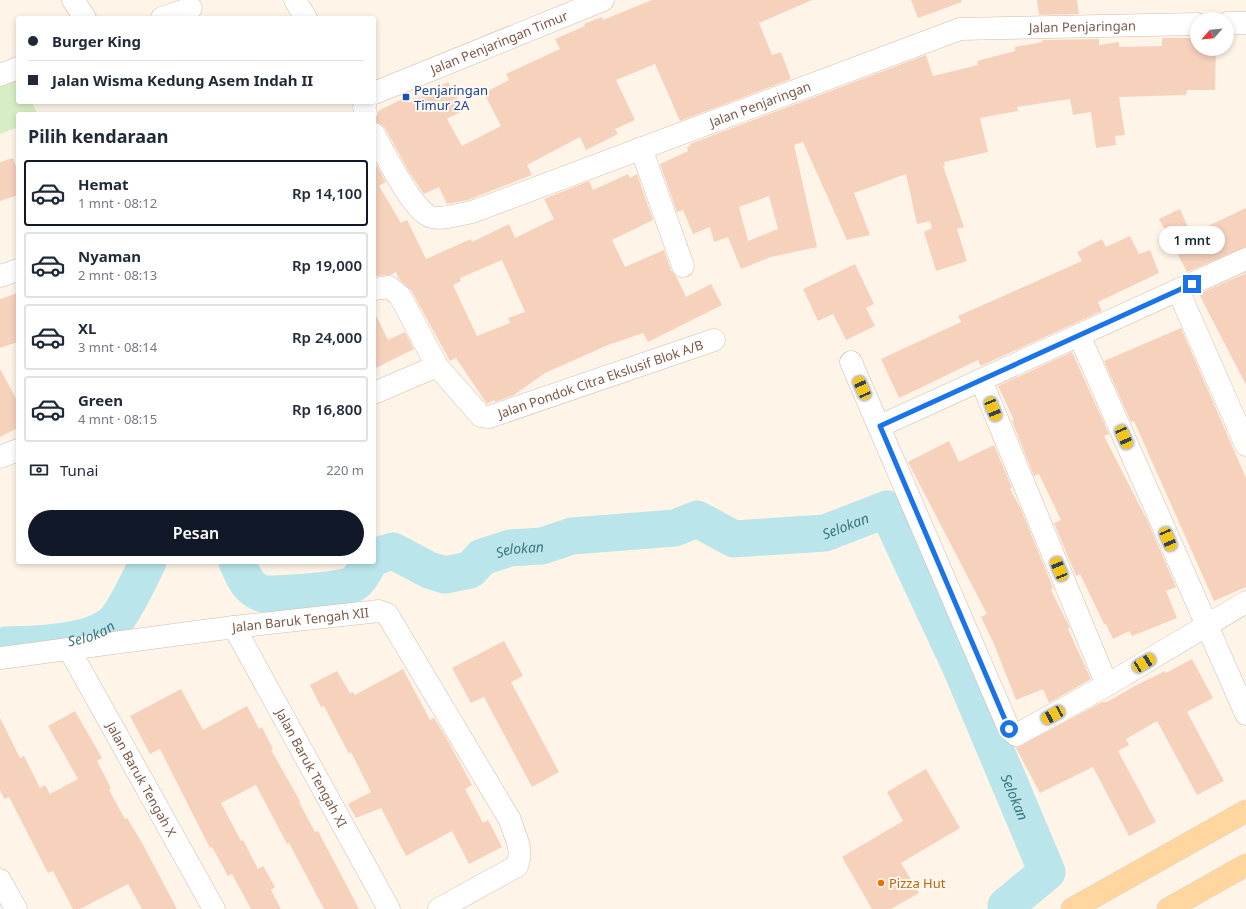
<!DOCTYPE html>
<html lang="id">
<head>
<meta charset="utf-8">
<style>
	:root { --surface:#fff; --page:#f6f6f7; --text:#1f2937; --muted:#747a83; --line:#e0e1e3; --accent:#111827 }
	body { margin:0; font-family:"Noto Sans",sans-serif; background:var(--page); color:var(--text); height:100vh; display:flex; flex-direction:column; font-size:15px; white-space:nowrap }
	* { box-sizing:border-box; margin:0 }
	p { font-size:13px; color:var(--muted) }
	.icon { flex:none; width:22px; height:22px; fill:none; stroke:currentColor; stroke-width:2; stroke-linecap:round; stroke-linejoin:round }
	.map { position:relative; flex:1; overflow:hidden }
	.details { position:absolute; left:16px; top:112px; width:360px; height:452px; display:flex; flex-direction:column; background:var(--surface); border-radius:4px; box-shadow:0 2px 6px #0003 }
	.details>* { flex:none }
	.guide { position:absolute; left:16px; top:16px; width:360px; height:88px; border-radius:4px; box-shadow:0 2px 6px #0003; display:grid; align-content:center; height:88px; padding:0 12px; background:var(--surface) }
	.needle { width:26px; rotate:243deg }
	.tools { position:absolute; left:1190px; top:12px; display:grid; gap:8px }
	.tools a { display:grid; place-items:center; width:44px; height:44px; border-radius:50%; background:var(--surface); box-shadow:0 2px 6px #0003; font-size:20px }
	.end { position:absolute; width:18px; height:18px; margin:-9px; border:5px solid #1a73e8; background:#fff; box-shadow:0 0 0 2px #fff }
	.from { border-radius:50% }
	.bubble { position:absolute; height:28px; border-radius:14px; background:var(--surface); box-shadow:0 2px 6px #0003; font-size:13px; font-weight:600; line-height:28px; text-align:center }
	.car { position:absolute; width:12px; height:24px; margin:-12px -6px; border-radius:5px; box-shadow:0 0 3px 1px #0007; background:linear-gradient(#f5c518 24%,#345 0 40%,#f5c518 0 76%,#345 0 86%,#f5c518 0) }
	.guide b { display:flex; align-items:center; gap:14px; height:38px; font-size:15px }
	.guide b+b { border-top:1px solid var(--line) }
	.guide i { width:10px; height:10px; background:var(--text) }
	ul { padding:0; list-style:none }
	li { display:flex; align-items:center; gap:12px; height:66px; margin:0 8px 6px; padding:0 4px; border:2px solid var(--line); border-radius:4px }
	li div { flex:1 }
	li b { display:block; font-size:15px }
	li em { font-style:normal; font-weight:600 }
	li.on { border-color:var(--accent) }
	li>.icon { width:36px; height:36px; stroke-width:1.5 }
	h2 { padding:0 12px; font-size:18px; line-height:48px }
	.pay { display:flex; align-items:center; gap:10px; height:44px; padding:0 12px; font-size:15px }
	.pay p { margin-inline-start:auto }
	.primary-button { display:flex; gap:8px; margin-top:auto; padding:8px 12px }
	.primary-button a { flex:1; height:46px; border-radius:24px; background:var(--accent); color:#fff; font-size:16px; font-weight:600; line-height:46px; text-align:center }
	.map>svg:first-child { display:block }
</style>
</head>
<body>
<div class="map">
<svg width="1246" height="909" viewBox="0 0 1246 909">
	<rect width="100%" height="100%" fill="#fef5e8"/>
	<!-- green -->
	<polygon fill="#d7eec5" points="18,79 18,102 32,102 37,114 18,114 18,127 0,134 0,86"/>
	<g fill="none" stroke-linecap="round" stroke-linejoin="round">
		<!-- river -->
		<g stroke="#bae5ea" stroke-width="37">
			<path id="s1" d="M374,558L380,555L393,551L429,570L445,575L470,570L482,557L510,548L542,546L572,536L675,528L697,519L734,539L825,533L887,509L962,670L1047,872L1006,906"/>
			<path d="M237,562C244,577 247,588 263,594C280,594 340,591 353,584C360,580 365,569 369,562"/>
			<path id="s2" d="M0,650L6,645C36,644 101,644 119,616C130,600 139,580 148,562"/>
		</g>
	</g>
	<!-- building -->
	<g fill="#f6d2bd" fill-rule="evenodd">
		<polygon points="652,0 812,0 759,23 772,55 781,52 791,79 680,121 655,64 616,80 635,120 615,129 618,134 586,150 580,137 527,165 532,175 468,200 447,204 439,187 424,194 409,172 385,128 381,124 376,122 378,111 406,97 409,103 448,82 464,110 447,119 462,146 501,126 484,93 509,80 506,74 560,49 555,39 585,26 584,24 602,17 603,20"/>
		<polygon points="911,0 961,0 962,2 918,18"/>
		<polygon points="1037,0 1077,0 1079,14 1039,15"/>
		<path d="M1162,38H1197V49H1216L1215,90H1187L1186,95L1119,97L1125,135L1115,136L1116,145L1096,148L1091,112L1073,115L1070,99L1017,107L1018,111L980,118L988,152L944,162L945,166H943L964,227L957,229L967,261L936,271L924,232L932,228L930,221L917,224L906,174L854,193L870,235L847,240L803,142L794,145L817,247L771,257L741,269L728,237L714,242L710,227L693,234L683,210L677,212L660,164L688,151L687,147L691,146L690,144L926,55L933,76L978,65L977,61L1015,51V47L1043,42L1042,40L1099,39V45L1119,42V47L1162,46ZM769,196L778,229L748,241L739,207Z"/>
		<polygon points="13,158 18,172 18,195 0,201 0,162"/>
		<path d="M374,161L386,182L379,186L401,223L407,220L426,259L471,239L472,242L509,224L515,238L554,219L544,199L589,181L593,190L628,174L630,178L637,174L653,220L612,240L625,267L664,250L671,270L676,276L686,297L711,284L722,305L648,342L643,333L608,345L545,373L514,395L495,402L494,400L487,404L456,358L450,361L411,290L399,279L396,272L391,275L374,276ZM502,260L525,312L508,318L510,323L477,336L453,285L461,281L460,278Z"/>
		<polygon points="1246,208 1246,247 1187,272 1159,219 1180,209 1191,234"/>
		<polygon points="1130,236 1139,254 1150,250 1159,273 1098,302 1102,311 987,363 981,366 978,360 899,398 881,359 961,322 958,316 1082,261 1077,252 1102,239 1106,247"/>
		<polygon points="855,264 874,304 866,308 875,326 846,340 833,314 818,321 803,289"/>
		<polygon points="1246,273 1246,385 1199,294"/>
		<polygon points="18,293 18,342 0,348 0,299"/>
		<polygon points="374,311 388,340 405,332 414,349 374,369"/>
		<polygon points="1181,328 1246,478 1246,587 1214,601 1134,421 1131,422 1104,361"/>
		<polygon points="1072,352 1109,434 1104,436 1148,522 1176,587 1166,591 1177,618 1132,636 1129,631 1113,639 1106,624 1104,624 1080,574 1076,576 1054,523 1061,520 1039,474 1034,476 1012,421 1014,420 998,386"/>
		<polygon points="0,369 18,402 18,428 0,437"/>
		<polygon points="949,441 959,462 994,445 1012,488 1010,489 1021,509 1053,588 1051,590 1067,622 1070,627 1068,629 1091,679 1049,703 1043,689 1016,700 994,644 981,617 987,614 908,462"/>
		<polygon points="504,641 523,676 511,682 559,772 532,787 484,697 471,703 452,668"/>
		<polygon points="1192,659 1213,698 1187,712 1224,781 1197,795 1157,721 1126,739 1129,745 1118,751 1156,822 1129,836 1093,767 1040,793 1016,748 1102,702 1107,702 1133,687 1165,671 1166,673"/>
		<polygon points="403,669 430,720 434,718 448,741 472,785 465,789 483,823 488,820 502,847 469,864 452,831 406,856 381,808 356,818 348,804 371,792 351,752 349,754 324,706 321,707 310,685 337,671 350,693 353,692 355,695"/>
		<polygon points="181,689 203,730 247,706 259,729 262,727 273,749 271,750 300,801 299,802 315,832 318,831 359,909 324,909 289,843 287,844 256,785 221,803 241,841 243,840 258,869 263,866 275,887 271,890 281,909 251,909 232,874 228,876 212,847 210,848 160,749 150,754 130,716"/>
		<polygon points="75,711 102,758 97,761 111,788 109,790 125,819 127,818 141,841 177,909 142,909 128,884 80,909 73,909 53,871 48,873 9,797 4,799 0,790 0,718 20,758 24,756 40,788 45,785 50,794 78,779 48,726"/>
		<polygon points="926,769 960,828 901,863 919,893 891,909 872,909 842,857 903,821 887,792"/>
	</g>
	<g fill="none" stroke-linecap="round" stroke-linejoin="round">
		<defs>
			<g id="minor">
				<polyline points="73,0 85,18"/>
				<polyline points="295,0 306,18"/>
				<polyline points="162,18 191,8"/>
				<polyline points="1227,23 1246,23"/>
				<polyline points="0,75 18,68"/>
				<path id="s3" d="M374,93L603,0"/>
				<polyline points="366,102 364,107 366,114"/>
				<path id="s4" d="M374,134C385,154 410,206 429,216C437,221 462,214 472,212L960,29L1197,24"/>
				<polyline points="641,148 683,266"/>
				<polyline points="0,276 18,270"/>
				<path id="s5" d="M374,289L389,287L400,296L437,366L481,416L489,417L714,340"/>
				<polyline points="1178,290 1246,445"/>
				<polyline points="1079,335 1246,714"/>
				<polyline points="851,362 1009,729 1016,735 1107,685 1246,602"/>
				<polyline points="981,380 1107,685"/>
				<polyline points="374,393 437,366"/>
				<polyline points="880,426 1246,259"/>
				<polyline points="0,457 18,450"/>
				<path id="s6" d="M234,627L389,909"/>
				<path id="s7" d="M69,649L214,909"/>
				<path id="s8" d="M0,658L234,627L379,611L387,614L510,820C515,837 524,850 517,866L439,909"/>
				<polyline points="0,880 16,909"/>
			</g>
			<g id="primary">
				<polyline points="1072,909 1246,811"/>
				<polyline points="1168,909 1246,865"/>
			</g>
		</defs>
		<!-- minor casing -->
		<use href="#minor" stroke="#d2bbac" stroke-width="23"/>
		<!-- primary casing -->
		<use href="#primary" stroke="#ddd4d0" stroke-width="23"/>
		<!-- minor -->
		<use href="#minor" stroke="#fff" stroke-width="22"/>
		<!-- primary -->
		<use href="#primary" stroke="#ffd79e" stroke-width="22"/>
	</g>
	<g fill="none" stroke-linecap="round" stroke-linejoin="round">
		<!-- route -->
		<polyline stroke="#1a73e8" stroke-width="5" points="1009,729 880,426 1192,284"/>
	</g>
	<!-- markers -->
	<rect fill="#1a4fb4" stroke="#fff9f0" stroke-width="1.5" x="402" y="93" width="8" height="8" rx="2"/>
	<circle fill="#e8710a" stroke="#fff9f0" stroke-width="1.5" cx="881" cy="883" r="4"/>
	<g text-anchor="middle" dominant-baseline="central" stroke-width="4" stroke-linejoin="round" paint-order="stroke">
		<!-- street labels -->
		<g font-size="13" fill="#7b5949" stroke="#fff9f0">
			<text stroke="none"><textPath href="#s4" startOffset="787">Jalan Penjaringan</textPath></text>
			<text stroke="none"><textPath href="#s3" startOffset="135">Jalan Penjaringan Timur</textPath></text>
			<text stroke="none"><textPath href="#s4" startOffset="451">Jalan Penjaringan</textPath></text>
			<text stroke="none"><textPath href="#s5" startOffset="301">Jalan Pondok Citra Ekslusif Blok A/B</textPath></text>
			<text stroke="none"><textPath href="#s8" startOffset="303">Jalan Baruk Tengah XII</textPath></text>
			<text stroke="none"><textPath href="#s6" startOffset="161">Jalan Baruk Tengah XI</textPath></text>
			<text stroke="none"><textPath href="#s7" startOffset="149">Jalan Baruk Tengah X</textPath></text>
		</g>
		<!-- transit labels -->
		<g font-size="13" fill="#164399" stroke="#fff9f0" text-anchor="start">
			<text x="414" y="90">Penjaringan<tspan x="414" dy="15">Timur 2A</tspan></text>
		</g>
		<!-- food labels -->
		<g font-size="13" fill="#c56008" stroke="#fff9f0" text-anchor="start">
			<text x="889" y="883">Pizza Hut</text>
		</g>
		<!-- water labels -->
		<g font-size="14" font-style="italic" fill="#3b7882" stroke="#fff9f0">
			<text stroke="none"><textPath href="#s1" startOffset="496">Selokan</textPath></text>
			<text stroke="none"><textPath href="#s1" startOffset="160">Selokan</textPath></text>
			<text stroke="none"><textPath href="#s2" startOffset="94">Selokan</textPath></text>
			<text stroke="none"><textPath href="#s1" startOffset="856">Selokan</textPath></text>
		</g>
	</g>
</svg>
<div class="tools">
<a><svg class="needle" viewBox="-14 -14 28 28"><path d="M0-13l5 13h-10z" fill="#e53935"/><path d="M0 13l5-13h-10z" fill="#747a83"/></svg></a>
</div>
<i class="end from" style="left:1009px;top:729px"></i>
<i class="end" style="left:1192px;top:284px"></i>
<div class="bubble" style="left:1159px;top:226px;width:66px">1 mnt</div>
<i class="car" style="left:862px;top:388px;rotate:336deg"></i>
<i class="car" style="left:993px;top:409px;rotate:158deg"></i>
<i class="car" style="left:1124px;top:437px;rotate:156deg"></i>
<i class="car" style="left:1168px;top:539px;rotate:157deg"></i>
<i class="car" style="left:1059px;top:569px;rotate:338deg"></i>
<i class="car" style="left:1144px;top:663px;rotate:59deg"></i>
<i class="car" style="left:1053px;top:715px;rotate:241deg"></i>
<div class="guide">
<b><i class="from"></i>Burger King</b>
<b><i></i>Jalan Wisma Kedung Asem Indah II</b>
</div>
<section class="details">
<h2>Pilih kendaraan</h2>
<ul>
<li class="on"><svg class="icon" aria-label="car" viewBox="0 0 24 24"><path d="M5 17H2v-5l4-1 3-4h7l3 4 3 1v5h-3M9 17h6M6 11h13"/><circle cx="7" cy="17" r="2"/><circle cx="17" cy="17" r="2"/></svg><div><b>Hemat</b><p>1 mnt · 08:12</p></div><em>Rp 14,100</em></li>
<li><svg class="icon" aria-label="car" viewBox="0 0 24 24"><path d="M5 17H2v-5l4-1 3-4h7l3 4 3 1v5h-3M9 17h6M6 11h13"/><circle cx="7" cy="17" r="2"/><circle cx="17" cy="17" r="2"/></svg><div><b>Nyaman</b><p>2 mnt · 08:13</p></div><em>Rp 19,000</em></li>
<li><svg class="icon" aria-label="car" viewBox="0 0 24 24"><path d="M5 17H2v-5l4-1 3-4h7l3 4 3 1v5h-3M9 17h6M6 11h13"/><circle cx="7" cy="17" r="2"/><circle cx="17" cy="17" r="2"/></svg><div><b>XL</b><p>3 mnt · 08:14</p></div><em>Rp 24,000</em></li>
<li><svg class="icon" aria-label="car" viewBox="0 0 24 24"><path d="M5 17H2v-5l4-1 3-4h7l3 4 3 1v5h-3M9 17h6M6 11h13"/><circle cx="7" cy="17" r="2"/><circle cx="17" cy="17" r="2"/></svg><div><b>Green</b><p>4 mnt · 08:15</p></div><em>Rp 16,800</em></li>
</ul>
<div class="pay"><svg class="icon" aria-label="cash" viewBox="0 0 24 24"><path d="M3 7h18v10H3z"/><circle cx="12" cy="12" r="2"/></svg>Tunai<p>220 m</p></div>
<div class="primary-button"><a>Pesan</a></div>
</section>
</div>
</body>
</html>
